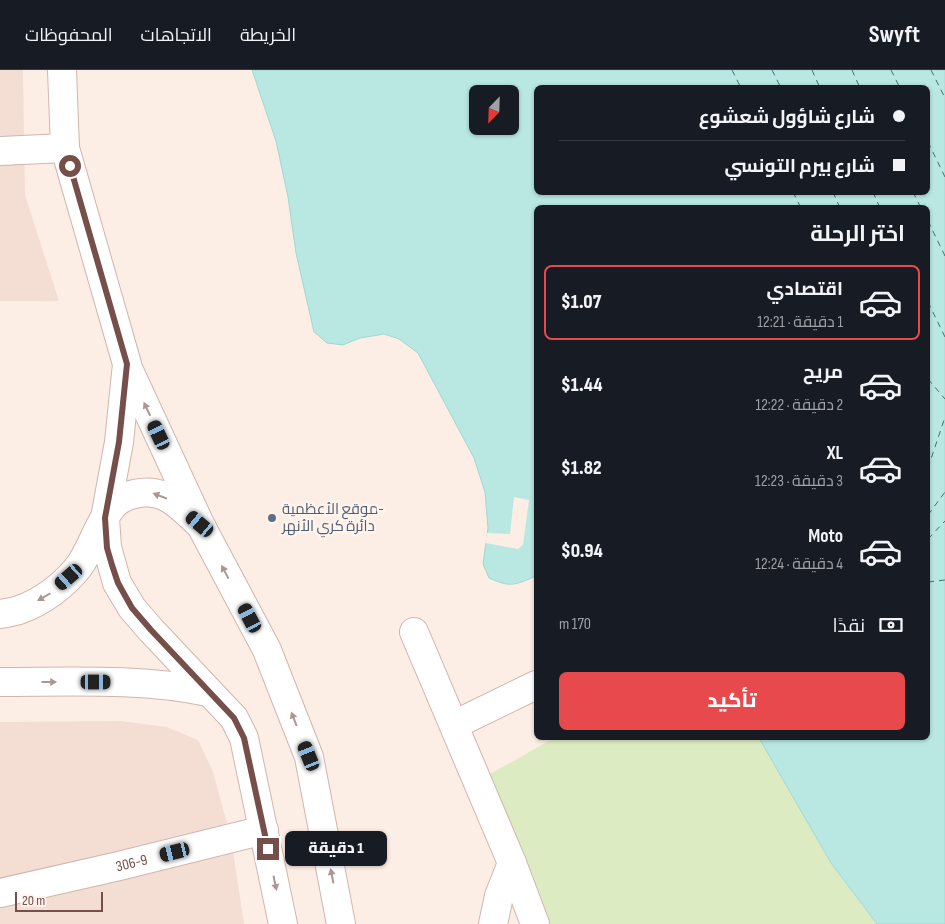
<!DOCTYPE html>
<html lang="ar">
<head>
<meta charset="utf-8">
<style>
	:root { --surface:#171b24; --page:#20242c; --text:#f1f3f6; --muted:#9ea1a6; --line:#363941; --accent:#e8494d }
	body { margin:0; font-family:"Sofia Sans Condensed",Cairo,sans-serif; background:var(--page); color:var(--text); direction:rtl; height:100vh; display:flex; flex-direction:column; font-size:19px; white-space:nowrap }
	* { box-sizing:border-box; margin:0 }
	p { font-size:16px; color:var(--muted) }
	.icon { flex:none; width:28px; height:28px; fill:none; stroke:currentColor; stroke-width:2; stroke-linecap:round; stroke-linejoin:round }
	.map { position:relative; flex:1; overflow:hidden; direction:ltr }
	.sheet { position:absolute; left:534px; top:135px; width:396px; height:535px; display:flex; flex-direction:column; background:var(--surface); border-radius:8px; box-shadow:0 1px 4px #0004; direction:rtl }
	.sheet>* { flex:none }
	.guide { position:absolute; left:534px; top:15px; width:396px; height:110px; border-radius:8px; box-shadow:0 1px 4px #0004; direction:rtl; display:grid; align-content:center; height:110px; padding:0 25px; background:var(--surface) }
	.needle { width:32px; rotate:203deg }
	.tools { position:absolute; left:469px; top:15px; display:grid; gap:10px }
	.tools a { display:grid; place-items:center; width:50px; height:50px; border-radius:8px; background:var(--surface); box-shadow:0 1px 4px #0004; font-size:25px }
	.scale { position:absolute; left:15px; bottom:12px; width:88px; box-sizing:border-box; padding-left:5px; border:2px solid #764f4a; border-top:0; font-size:14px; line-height:18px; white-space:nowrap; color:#764f4a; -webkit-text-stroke:4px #fff3ec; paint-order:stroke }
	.end { position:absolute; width:22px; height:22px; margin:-11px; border:6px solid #764f4a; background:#fff; box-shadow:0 0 0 2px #fff }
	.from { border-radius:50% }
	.bubble { position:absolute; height:35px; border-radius:8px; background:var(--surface); box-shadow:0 1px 4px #0004; font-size:16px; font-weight:800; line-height:35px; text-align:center; direction:rtl }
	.car { position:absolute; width:15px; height:30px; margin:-15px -8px; border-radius:6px; box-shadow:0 0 4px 1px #0007; background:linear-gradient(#222 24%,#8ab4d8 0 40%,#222 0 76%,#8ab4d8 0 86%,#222 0) }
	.guide b { display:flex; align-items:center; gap:18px; height:48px; font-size:19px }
	.guide b+b { border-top:1px solid var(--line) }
	.guide i { width:12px; height:12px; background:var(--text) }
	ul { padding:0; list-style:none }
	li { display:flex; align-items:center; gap:15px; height:75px; margin:0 10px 8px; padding:0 15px; border:2px solid transparent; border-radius:8px }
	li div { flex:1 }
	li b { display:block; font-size:19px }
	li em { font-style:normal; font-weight:800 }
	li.selected { border-color:var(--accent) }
	li>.icon { width:45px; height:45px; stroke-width:1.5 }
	h2 { padding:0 25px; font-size:22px; line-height:60px }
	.pay { display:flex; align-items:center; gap:12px; height:55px; padding:0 25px; font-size:19px }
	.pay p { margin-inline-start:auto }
	.action { display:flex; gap:10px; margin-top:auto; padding:10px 25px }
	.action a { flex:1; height:58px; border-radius:8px; background:var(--accent); color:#fff; font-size:20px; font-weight:800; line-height:58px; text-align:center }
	header { display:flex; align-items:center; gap:30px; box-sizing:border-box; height:70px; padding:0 25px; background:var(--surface); border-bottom:1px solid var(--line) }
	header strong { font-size:24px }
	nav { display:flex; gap:28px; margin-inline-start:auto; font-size:18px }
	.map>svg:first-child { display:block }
</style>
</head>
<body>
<header>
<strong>Swyft</strong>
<nav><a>الخريطة</a><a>الاتجاهات</a><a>المحفوظات</a></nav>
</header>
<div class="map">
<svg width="945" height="854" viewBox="0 0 945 854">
	<rect width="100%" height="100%" fill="#fdeee5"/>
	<!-- residential -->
	<g fill="#f4ded4">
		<polygon points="0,0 23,0 25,125 59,231 0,231"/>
		<polygon points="121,651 167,657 198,670 213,702 231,768 244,854 0,854 0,652"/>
	</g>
	<!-- green -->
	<polygon fill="#ddebc3" points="554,668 759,668 831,793 877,854 548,854 490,704"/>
	<!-- water -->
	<path fill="#b9e7e2" stroke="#a0d8d3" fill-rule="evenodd" d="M252,0H945V854H877L831,793L759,668H928V138H536V506C515,515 511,518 489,508L483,494L488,458L485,422L474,388L418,283L399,269L384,264L360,268L343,275L327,273L314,262L296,183L288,127L276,71ZM536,18H928V122H536ZM478,24H510V56H478Z"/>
	<!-- pier -->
	<polygon fill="#fdeee5" points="514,427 529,430 523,475 518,479 485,473 487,463 510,464"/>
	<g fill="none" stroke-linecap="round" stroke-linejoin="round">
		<!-- ferry -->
		<g stroke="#3a7470" stroke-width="1" stroke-dasharray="6 5" stroke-linecap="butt">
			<polyline points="732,0 741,18"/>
			<polyline points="772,0 781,18"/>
			<polyline points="812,0 820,18"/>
			<polyline points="852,0 860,18"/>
			<polyline points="891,0 900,18"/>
			<polyline points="931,0 945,28"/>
			<polyline points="928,72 945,107"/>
			<polyline points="793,122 801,138"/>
			<polyline points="833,122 840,138"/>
			<polyline points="873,122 880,138"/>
			<polyline points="913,122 921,138"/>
			<polyline points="928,151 945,186"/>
			<polyline points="928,232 945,267"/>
			<polyline points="928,309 945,329"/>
			<polyline points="928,398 945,347"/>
			<polyline points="928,445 945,422"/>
			<polyline points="928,469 945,451"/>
			<polyline points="928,512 945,510"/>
		</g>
		<defs>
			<g id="minor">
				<polyline points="62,0 65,78 127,294 119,372 105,448 107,477 117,513 132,538 151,560 234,648 244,668 283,854"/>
				<polyline points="0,81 65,78"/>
				<polyline points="127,296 200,454 267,580 309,687 341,854"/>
				<path d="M0,544C6,543 13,542 19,540C42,532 65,515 80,495C92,477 98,455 111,438C122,423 148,419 164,426C176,431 187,443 197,452"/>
				<polyline points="414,562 512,793 535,854"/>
				<path d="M0,612C69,612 141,608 208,622"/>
				<polyline points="454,655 536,615"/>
				<path id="s1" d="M0,823L119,796L264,760"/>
				<polyline points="493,854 499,826 512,793"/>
			</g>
		</defs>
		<!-- minor casing -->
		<use href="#minor" stroke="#d0b5ae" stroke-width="30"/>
		<!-- minor -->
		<use href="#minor" stroke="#fff" stroke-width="28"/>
	</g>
	<!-- one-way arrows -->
	<defs><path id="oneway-solid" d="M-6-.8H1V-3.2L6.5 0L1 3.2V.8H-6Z" transform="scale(1.25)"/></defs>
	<g fill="#ad9592">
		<use href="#oneway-solid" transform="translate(147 339) rotate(-115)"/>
		<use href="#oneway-solid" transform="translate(160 426) rotate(-159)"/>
		<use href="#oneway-solid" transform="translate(225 502) rotate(-118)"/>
		<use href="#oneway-solid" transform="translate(44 527) rotate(150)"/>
		<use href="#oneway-solid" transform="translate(49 612)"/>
		<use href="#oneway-solid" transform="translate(294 649) rotate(-111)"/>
		<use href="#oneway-solid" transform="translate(332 806) rotate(-101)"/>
		<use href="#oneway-solid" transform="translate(275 813) rotate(78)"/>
	</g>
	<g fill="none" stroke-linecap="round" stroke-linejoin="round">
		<!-- route -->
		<polyline stroke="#764f4a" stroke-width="6" points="70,96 127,294 119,372 105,448 107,478 112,495 118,513 132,538 151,560 234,648 244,668 268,779"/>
	</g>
	<!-- markers -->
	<circle fill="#5c6f8a" stroke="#fff3ec" stroke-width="2" cx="272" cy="448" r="5"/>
	<g text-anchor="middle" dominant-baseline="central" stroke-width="5" stroke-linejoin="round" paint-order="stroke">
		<!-- service labels -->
		<g font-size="15" fill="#4e5e75" stroke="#fff3ec" text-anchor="start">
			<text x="282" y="439">موقع الأعظمية-<tspan x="282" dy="17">دائرة كري الأنهر</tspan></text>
		</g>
		<!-- street labels -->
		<g font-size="15" fill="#764f4a" stroke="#fff3ec">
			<text stroke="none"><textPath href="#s1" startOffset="135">306-9</textPath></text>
		</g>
	</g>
</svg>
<div class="tools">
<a><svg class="needle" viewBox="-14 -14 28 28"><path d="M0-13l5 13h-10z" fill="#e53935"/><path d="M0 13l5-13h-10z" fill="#9ea1a6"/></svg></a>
</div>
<div class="scale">20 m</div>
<i class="end from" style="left:70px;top:96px"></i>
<i class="end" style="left:268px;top:779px"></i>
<div class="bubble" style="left:285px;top:761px;width:102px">1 دقيقة</div>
<i class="car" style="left:159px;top:365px;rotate:335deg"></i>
<i class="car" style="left:200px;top:454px;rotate:310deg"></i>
<i class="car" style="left:69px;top:507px;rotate:229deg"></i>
<i class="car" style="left:250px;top:548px;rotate:332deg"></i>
<i class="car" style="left:96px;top:612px;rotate:90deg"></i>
<i class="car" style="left:309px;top:686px;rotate:338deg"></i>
<i class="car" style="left:175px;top:782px;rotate:256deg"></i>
<div class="guide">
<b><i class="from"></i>شارع شاؤول شعشوع</b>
<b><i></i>شارع بيرم التونسي</b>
</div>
<section class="sheet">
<h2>اختر الرحلة</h2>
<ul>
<li class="selected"><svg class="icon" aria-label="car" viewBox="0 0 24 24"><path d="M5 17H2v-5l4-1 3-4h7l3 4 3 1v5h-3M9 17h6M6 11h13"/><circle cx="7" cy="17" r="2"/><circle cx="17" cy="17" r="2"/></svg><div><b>اقتصادي</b><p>1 دقيقة · 12:21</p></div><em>$1.07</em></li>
<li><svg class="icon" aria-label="car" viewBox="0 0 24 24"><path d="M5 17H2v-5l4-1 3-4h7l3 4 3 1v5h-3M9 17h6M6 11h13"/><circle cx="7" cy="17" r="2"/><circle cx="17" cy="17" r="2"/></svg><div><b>مريح</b><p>2 دقيقة · 12:22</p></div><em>$1.44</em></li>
<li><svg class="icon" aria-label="car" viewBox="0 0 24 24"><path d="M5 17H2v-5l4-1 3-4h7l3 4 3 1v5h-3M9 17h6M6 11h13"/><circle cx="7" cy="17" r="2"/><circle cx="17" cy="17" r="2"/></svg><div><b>XL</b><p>3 دقيقة · 12:23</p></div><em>$1.82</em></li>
<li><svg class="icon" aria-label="car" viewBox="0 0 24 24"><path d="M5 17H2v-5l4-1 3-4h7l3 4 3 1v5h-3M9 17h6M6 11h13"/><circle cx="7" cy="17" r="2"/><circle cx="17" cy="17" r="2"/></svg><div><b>Moto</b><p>4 دقيقة · 12:24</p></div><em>$0.94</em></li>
</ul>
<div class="pay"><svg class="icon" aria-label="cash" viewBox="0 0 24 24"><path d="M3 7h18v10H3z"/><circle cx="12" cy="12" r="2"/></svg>نقدًا<p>170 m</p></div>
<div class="action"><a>تأكيد</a></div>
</section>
</div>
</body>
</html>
